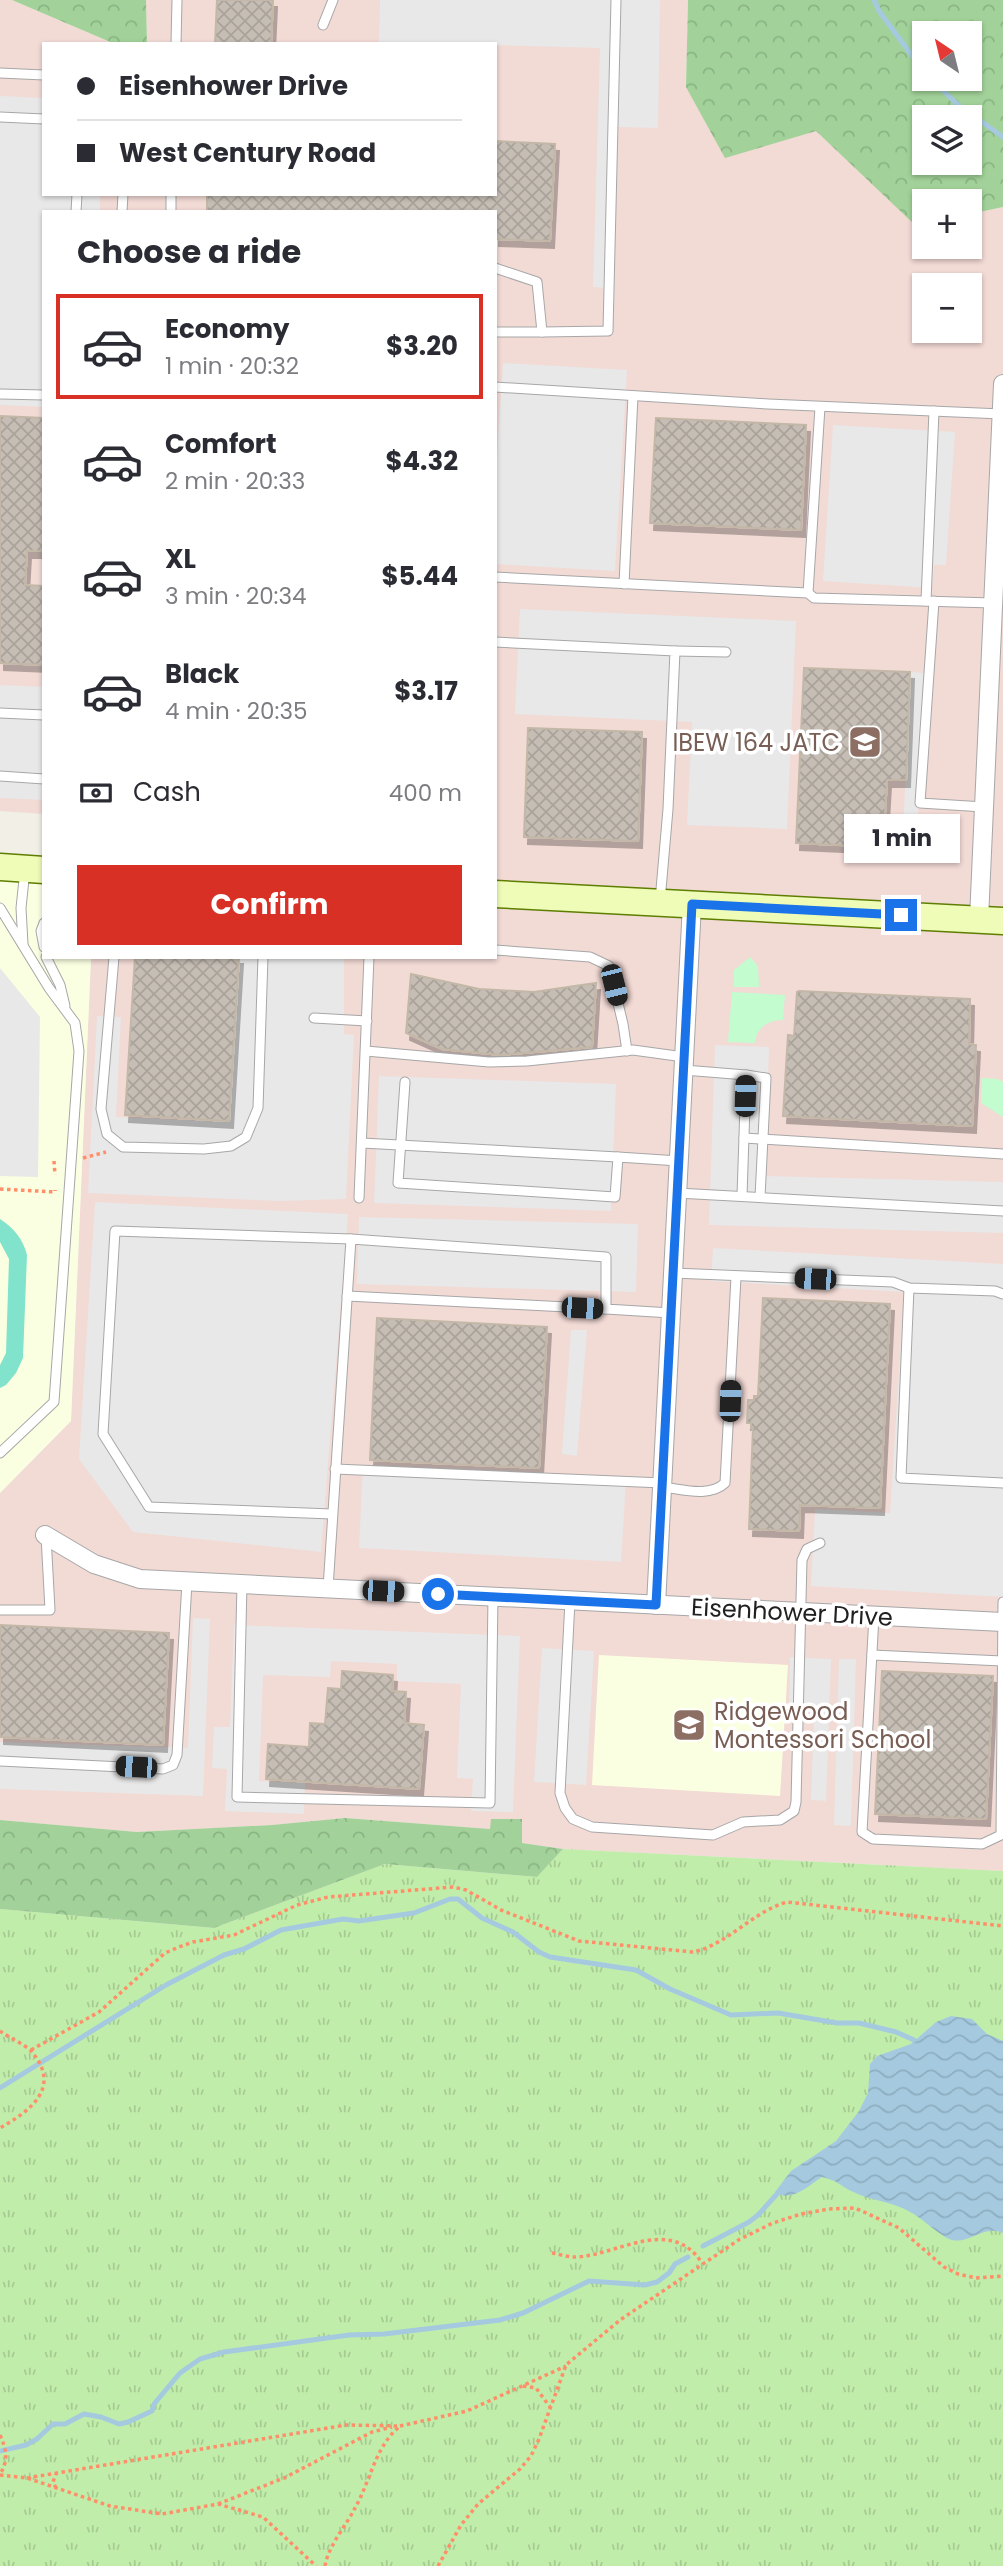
<!DOCTYPE html>
<html lang="en">
<head>
<meta charset="utf-8">
<style>
	:root { --surface:#fff; --page:#f7f7f7; --text:#2b2b33; --muted:#7c7c81; --line:#e1e1e2; --accent:#d93025 }
	body { margin:0; font-family:Poppins,sans-serif; background:var(--page); color:var(--text); height:100vh; display:flex; flex-direction:column; font-size:26px; white-space:nowrap }
	* { box-sizing:border-box; margin:0 }
	p { font-size:23px; color:var(--muted) }
	.icon { flex:none; width:38px; height:38px; fill:none; stroke:currentColor; stroke-width:2; stroke-linecap:round; stroke-linejoin:round }
	.map { position:relative; flex:1; overflow:hidden }
	.side { position:absolute; left:42px; top:210px; width:455px; height:749px; display:flex; flex-direction:column; background:var(--surface); border-radius:0px; box-shadow:0 2px 5px #0004 }
	.side>* { flex:none }
	.banner { position:absolute; left:42px; top:42px; width:455px; height:154px; border-radius:0px; box-shadow:0 2px 5px #0004; display:grid; align-content:center; height:154px; padding:0 35px; background:var(--surface) }
	.needle { width:46px; rotate:325deg }
	.controls { position:absolute; left:912px; top:21px; display:grid; gap:14px }
	.controls a { display:grid; place-items:center; width:70px; height:70px; border-radius:0px; background:var(--surface); box-shadow:0 2px 5px #0004; font-size:35px }
	.end { position:absolute; width:32px; height:32px; margin:-16px; border:9px solid #1a73e8; background:#fff; box-shadow:0 0 0 4px #fff }
	.from { border-radius:50% }
	.bubble { position:absolute; height:49px; border-radius:0px; background:var(--surface); box-shadow:0 2px 5px #0004; font-size:23px; font-weight:700; line-height:49px; text-align:center }
	.car { position:absolute; width:21px; height:42px; margin:-21px -10px; border-radius:9px; box-shadow:0 0 5px 2px #0007; background:linear-gradient(#222 24%,#8ab4d8 0 40%,#222 0 76%,#8ab4d8 0 86%,#222 0) }
	.banner b { display:flex; align-items:center; gap:24px; height:66px; font-size:26px }
	.banner b+b { border-top:2px solid var(--line) }
	.banner i { width:18px; height:18px; background:var(--text) }
	ul { padding:0; list-style:none }
	li { display:flex; align-items:center; gap:21px; height:105px; margin:0 14px 10px; padding:0 21px; border:4px solid transparent; border-radius:0px }
	li div { flex:1 }
	li b { display:block; font-size:26px }
	li em { font-style:normal; font-weight:700 }
	li.active { border-color:var(--accent) }
	li>.icon { width:63px; height:63px; stroke-width:1.5 }
	h2 { padding:0 35px; font-size:32px; line-height:84px }
	.pay { display:flex; align-items:center; gap:18px; height:77px; padding:0 35px; font-size:26px }
	.pay p { margin-inline-start:auto }
	.primary-button { display:flex; gap:14px; margin-top:auto; padding:14px 35px }
	.primary-button a { flex:1; height:80px; border-radius:0px; background:var(--accent); color:#fff; font-size:28px; font-weight:700; line-height:80px; text-align:center }
	.map>svg:first-child { display:block }
</style>
</head>
<body>
<div class="map">
<svg width="1003" height="2566" viewBox="0 0 1003 2566">
	<defs>
		<pattern id="grass-tufts" width="24" height="20" patternUnits="userSpaceOnUse" patternTransform="scale(1.75)"><rect width="24" height="20" fill="#c1edaa"/><path d="M3 7l-1-3M5 7V3M7 7l1-3M15 17l-1-3M17 17v-4M19 17l1-3" fill="none" stroke="#a6cb92"/></pattern>
		<pattern id="forest-crowns" width="20" height="18" patternUnits="userSpaceOnUse" patternTransform="scale(1.75)"><rect width="20" height="18" fill="#a2d299"/><path d="M2 6a3 3 0 1 1 6 0M12 15a3 3 0 1 1 6 0" fill="none" stroke="#8bb484"/></pattern>
		<pattern id="water-waves" width="16" height="10" patternUnits="userSpaceOnUse" patternTransform="scale(1.75)"><rect width="16" height="10" fill="#a5cae0"/><path d="M0 5q4-4 8 0t8 0" fill="none" stroke="#8eadc0"/></pattern>
		<pattern id="building-cross-hatch" width="8" height="8" patternUnits="userSpaceOnUse" patternTransform="scale(1.75)"><rect width="8" height="8" fill="#c6beb5"/><path d="M0 0l8 8M0 8l8-8" fill="none" stroke="#aaa39b"/></pattern>
		<filter id="shadow"><feDropShadow dx="4" dy="7" stdDeviation="0" flood-color="#0004"/></filter>
	</defs>
	<rect width="100%" height="100%" fill="#f1efe6"/>
	<!-- commercial -->
	<path fill="#f2dad5" fill-rule="evenodd" d="M0,0H12L115,44H44V194H495V44H147L146,0H688L686,87L816,131L915,224L924,223V247H970V214L1003,207V1871L563,1849L522,1843V1819L490,1829L345,1818L272,1825L137,1832L0,1820V1493L71,1421L91,957H495V212H44V814L0,811ZM924,285H970V331H924Z"/>
	<!-- education -->
	<g fill="#fbffe1">
		<polygon points="0,867 44,870 44,957 91,957 71,1421 0,1493"/>
		<polygon points="599,1655 788,1665 780,1796 592,1785"/>
	</g>
	<!-- grass -->
	<polygon fill="url(#grass-tufts)" points="563,1849 1003,1871 1003,2566 0,2566 0,1909 214,1928 385,1864 537,1877"/>
	<!-- forest -->
	<g fill="url(#forest-crowns)" fill-rule="evenodd">
		<polygon points="12,0 146,0 147,44 115,44"/>
		<path d="M688,0H1003V207L970,214V201H924V223L915,225L816,131L725,158L686,87ZM924,33H970V79H924ZM924,117H970V163H924Z"/>
		<polygon points="345,1818 490,1829 491,1819 522,1819 522,1843 563,1849 537,1877 385,1864 214,1928 0,1909 0,1820 137,1832 272,1825"/>
	</g>
	<!-- park -->
	<g fill="#c2fccf">
		<polygon points="750,957 758,966 759,987 734,987 734,970"/>
		<path d="M732,992L785,995L783,1020C768,1020 756,1028 755,1043L728,1042Z"/>
		<polygon points="982,1078 998,1079 1003,1082 1003,1117 981,1103"/>
	</g>
	<!-- pitch -->
	<path fill="#81e3cb" d="M0,1219C14,1228 23,1239 27,1255L23,1358L16,1373L6,1385L0,1388V1365L6,1353L9,1259L0,1242Z"/>
	<!-- parking -->
	<g fill="#e8e8e8">
		<polygon points="380,0 660,0 658,128 617,127 614,320 608,320 609,288 593,287 600,48 379,42"/>
		<polygon points="0,96 44,98 44,194 100,194 100,212 44,212 44,407 0,405"/>
		<polygon points="503,363 627,370 615,571 495,564 495,487"/>
		<polygon points="833,425 955,432 946,565 934,565 932,588 823,581"/>
		<polygon points="520,609 796,621 787,829 687,825 692,722 515,714"/>
		<polygon points="910,672 925,673 917,835 903,835"/>
		<polygon points="0,685 44,687 44,800 0,798"/>
		<polygon points="237,957 344,957 344,1034 354,1035 346,1199 280,1201 88,1193 97,1016 121,1017 116,1117 229,1122"/>
		<polygon points="0,968 40,1017 38,1177 0,1176"/>
		<polygon points="715,1045 769,1047 765,1176 1003,1182 1003,1233 709,1225"/>
		<polygon points="379,1076 616,1084 611,1211 374,1203"/>
		<polygon points="95,1202 348,1214 321,1552 133,1532 79,1459"/>
		<polygon points="359,1217 638,1224 636,1292 357,1284"/>
		<polygon points="713,1248 1003,1264 1003,1597 811,1586 815,1509 890,1513 904,1292 711,1281"/>
		<polygon points="571,1330 587,1330 577,1456 562,1454"/>
		<polygon points="363,1467 626,1480 621,1562 359,1548"/>
		<polygon points="193,1618 210,1619 203,1796 0,1789 0,1742 188,1748"/>
		<polygon points="234,1625 520,1636 513,1812 471,1811 473,1779 457,1778 461,1684 397,1681 397,1664 331,1661 330,1677 263,1675 259,1781 305,1783 304,1814 225,1811 227,1769 212,1768 214,1727 230,1727"/>
		<polygon points="542,1648 594,1651 586,1785 534,1782"/>
		<polygon points="790,1657 831,1659 826,1801 811,1800 814,1712 789,1711"/>
		<polygon points="839,1659 856,1659 851,1826 834,1825"/>
	</g>
	<!-- water -->
	<path fill="url(#water-waves)" d="M951,2016L972,2019L987,2034L1003,2041V2233C984,2224 970,2244 952,2240C941,2237 923,2219 912,2213C893,2201 870,2201 851,2191C838,2184 838,2181 822,2177C808,2186 791,2203 775,2192L791,2171L836,2141L859,2111L868,2093L870,2064L877,2056L911,2044L936,2022Z"/>
	<g fill="none" stroke-linecap="round" stroke-linejoin="round">
		<!-- stream -->
		<g stroke="#a5cae0" stroke-width="5">
			<polyline points="874,0 879,11 924,72"/>
			<polyline points="931,79 957,104 1003,137"/>
			<polyline points="0,2088 166,1985 224,1955 244,1949 281,1930 343,1919 359,1921 414,1913 450,1899 458,1899 482,1918 513,1932 539,1952 550,1957 636,1970 670,1989 731,2015 778,2013 837,2023 859,2023 896,2032 914,2040"/>
			<polyline points="703,2246 749,2222 758,2215 777,2194"/>
			<polyline points="0,2451 26,2445 37,2439 53,2424 65,2424 84,2414 101,2417 119,2424 128,2422 152,2411 154,2404 180,2373 200,2359 224,2352 349,2335 384,2334 500,2320 523,2313 589,2281 645,2285 657,2282 669,2273 675,2264 688,2257"/>
		</g>
	</g>
	<!-- building -->
	<g fill="url(#building-cross-hatch)" stroke="#c3b8a7" stroke-width="2" filter="url(#shadow)">
		<polygon points="217,0 273,0 271,44 215,44"/>
		<polygon points="495,141 555,144 550,241 495,239 495,212 207,212 207,194 495,194"/>
		<polygon points="0,416 44,418 44,551 27,551 25,585 44,586 44,665 0,663"/>
		<polygon points="656,418 806,425 801,530 650,523"/>
		<polygon points="804,668 910,672 906,780 887,780 883,847 796,843"/>
		<polygon points="528,728 642,732 638,841 524,837"/>
		<polygon points="135,957 239,957 229,1121 125,1115"/>
		<polygon points="411,974 479,989 534,992 596,983 592,1047 500,1055 442,1049 406,1033"/>
		<polygon points="799,991 970,999 969,1044 976,1045 972,1126 783,1116 788,1035 794,1036 797,992"/>
		<polygon points="763,1298 890,1304 880,1508 800,1505 799,1531 749,1529 753,1428 751,1428 751,1423 747,1423 748,1400 754,1400 754,1396 758,1396"/>
		<polygon points="377,1318 547,1327 539,1468 370,1460"/>
		<polygon points="0,1625 169,1633 163,1745 0,1737"/>
		<polygon points="342,1671 393,1675 392,1691 406,1692 404,1723 424,1725 419,1789 266,1779 268,1744 309,1747 310,1723 325,1724 328,1688 341,1689"/>
		<polygon points="882,1671 993,1676 986,1819 875,1814"/>
	</g>
	<g fill="none" stroke-linecap="round" stroke-linejoin="round">
		<defs>
			<g id="lane">
				<polyline points="323,25 333,0"/>
				<polyline points="176,44 177,0"/>
				<polyline points="0,73 44,75"/>
				<polyline points="0,117 44,119"/>
				<polyline points="76,212 77,194"/>
				<polyline points="122,212 123,194"/>
				<polyline points="171,212 171,194"/>
				<polyline points="495,268 537,282 542,332 608,331 616,0"/>
				<polyline points="495,332 542,332"/>
				<polyline points="495,387 768,404 1002,414"/>
				<polyline points="0,394 44,395"/>
				<polyline points="495,577 808,593 814,598 993,603"/>
				<polyline points="624,584 633,396"/>
				<polyline points="808,593 820,407"/>
				<polyline points="926,601 934,411"/>
				<polyline points="934,601 920,803 984,807"/>
				<polyline points="495,642 675,651 668,809 660,901"/>
				<polyline points="675,651 726,652"/>
				<polyline points="0,713 44,715"/>
				<polyline points="0,776 44,779"/>
				<polyline points="0,908 49,988 75,1023 79,1051 54,1402 0,1453"/>
				<polyline points="44,923 41,931 44,947"/>
				<polyline points="23,944 21,908 25,870"/>
				<polyline points="495,950 590,957 609,966 623,1024 627,1051"/>
				<polyline points="46,957 60,985 65,1006"/>
				<polyline points="114,957 101,1109 107,1134 123,1147 204,1149 231,1146 246,1137 258,1108 263,957"/>
				<polyline points="314,1018 367,1021"/>
				<polyline points="366,1051 489,1062 527,1061 633,1050 684,1057"/>
				<polyline points="684,1070 746,1075 742,1196"/>
				<polyline points="746,1075 766,1078 760,1197"/>
				<polyline points="405,1082 398,1183 615,1197 618,1157 679,1161"/>
				<polyline points="744,1138 1003,1154"/>
				<polyline points="362,1143 618,1157"/>
				<polyline points="677,1193 1003,1211"/>
				<polyline points="359,1198 369,957"/>
				<polyline points="673,1273 893,1282 909,1288 995,1291 1003,1294"/>
				<polyline points="909,1288 901,1478 1003,1483"/>
				<polyline points="347,1296 606,1309"/>
				<polyline points="335,1469 663,1483"/>
				<path d="M662,1487C682,1489 709,1498 725,1483L736,1277"/>
				<polyline points="332,1514 149,1507 103,1434 115,1231 351,1239"/>
				<polyline points="242,1584 237,1797 490,1803 493,1597"/>
				<polyline points="328,1588 351,1239 606,1257 606,1309 671,1313"/>
				<polyline points="570,1601 560,1793 565,1808 573,1819 592,1827 713,1835 743,1822 780,1820 794,1811 796,1802 802,1560 807,1549 820,1543"/>
				<polyline points="0,1610 50,1610 46,1536"/>
				<polyline points="874,1616 862,1832 873,1839 982,1844 1001,1835 1003,1602"/>
				<polyline points="872,1655 1002,1661"/>
				<polyline points="0,1761 163,1769 173,1765 177,1755 187,1582"/>
			</g>
			<g id="street">
				<polyline points="979,919 1003,384"/>
				<polyline points="45,1535 94,1564 140,1579 1003,1622"/>
				<polyline points="656,1605 692,904"/>
			</g>
			<g id="secondary">
				<polyline points="0,867 44,870"/>
				<polyline points="495,894 1003,921"/>
			</g>
		</defs>
		<!-- lane casing -->
		<use href="#lane" stroke="#a7a7a7" stroke-width="11"/>
		<!-- street casing -->
		<use href="#street" stroke="#a7a7a7" stroke-width="20"/>
		<!-- secondary casing -->
		<use href="#secondary" stroke="#5e7e00" stroke-width="29"/>
		<!-- path -->
		<g stroke="#ff8e69" stroke-width="3.5" stroke-dasharray="3.5 3.5" stroke-linecap="butt">
			<polyline points="83,1158 106,1152"/>
			<polyline points="54,1161 55,1175"/>
			<polyline points="0,1189 55,1192 55,1190"/>
			<path d="M0,2031C9,2038 25,2044 32,2052C62,2088 30,2111 0,2128"/>
			<path d="M31,2050L99,2012L165,1953L179,1947L193,1942L234,1935L297,1905L328,1897L453,1887L466,1890L501,1910L579,1941L693,1952C727,1945 752,1912 787,1902L1003,1926"/>
			<path d="M552,2253C559,2254 567,2257 574,2257C615,2257 670,2214 702,2263"/>
			<polyline points="523,2386 536,2388 550,2407"/>
			<polyline points="400,2426 467,2411 566,2366"/>
			<path d="M0,2435C6,2449 9,2460 0,2474"/>
			<polyline points="0,2475 27,2478 110,2506 162,2514 218,2504 263,2517 316,2566"/>
			<polyline points="27,2478 346,2425 400,2426"/>
			<polyline points="56,2488 53,2482 56,2474"/>
			<polyline points="218,2504 284,2478 372,2432 392,2427"/>
			<path d="M325,2566C328,2546 346,2526 355,2508C370,2482 375,2447 399,2427"/>
			<polyline points="438,2566 461,2525 478,2504 520,2469 531,2456 539,2439 566,2365 620,2320 740,2239 773,2223 801,2214 829,2209 855,2208 899,2228 944,2267 958,2274 976,2278 1003,2276"/>
		</g>
		<!-- lane -->
		<use href="#lane" stroke="#fff" stroke-width="9"/>
		<!-- street -->
		<use href="#street" stroke="#fff" stroke-width="18"/>
		<!-- secondary -->
		<use href="#secondary" stroke="#effcb8" stroke-width="26"/>
	</g>
	<g fill="none" stroke-linecap="round" stroke-linejoin="round">
		<!-- route -->
		<polyline stroke="#1a73e8" stroke-width="9" points="438,1594 656,1605 692,904 901,915"/>
	</g>
	<!-- icons -->
	<defs>
		<symbol id="school-square" viewBox="-11 -11 22 22"><rect x="-9" y="-9" width="18" height="18" rx="4" fill="#8d6e63" stroke="#fff"/><path d="M0-5L7-2L0 1L-7-2ZM-4 1L0 2.5L4 1V4Q0 6-4 4Z" fill="#fff"/></symbol>
	</defs>
	<g fill-rule="evenodd">
		<use href="#school-square" x="846" y="723" width="38" height="38"/>
		<use href="#school-square" x="670" y="1706" width="38" height="38"/>
	</g>
	<g text-anchor="middle" dominant-baseline="central" stroke-width="7" stroke-linejoin="round" paint-order="stroke">
		<!-- education labels -->
		<g font-size="24" fill="#785e54" stroke="#fff" text-anchor="end">
			<text x="840" y="742">IBEW 164 JATC</text>
			<text x="714" y="1711" text-anchor="start">Ridgewood<tspan x="714" dy="28">Montessori School</tspan></text>
		</g>
		<!-- street labels -->
		<g font-size="24" fill="#202020" stroke="#fff">
			<text transform="translate(792 1612) rotate(3)">Eisenhower Drive</text>
		</g>
	</g>
</svg>
<div class="controls">
<a><svg class="needle" viewBox="-14 -14 28 28"><path d="M0-13l5 13h-10z" fill="#e53935"/><path d="M0 13l5-13h-10z" fill="#7c7c81"/></svg></a>
<a><svg class="icon" aria-label="layers" viewBox="0 0 24 24"><path d="M12 4l9 5-9 5-9-5zM3 14l9 5 9-5"/></svg></a>
<a>+</a>
<a>−</a>
</div>
<i class="end from" style="left:438px;top:1594px"></i>
<i class="end" style="left:901px;top:915px"></i>
<div class="bubble" style="left:844px;top:814px;width:116px">1 min</div>
<i class="car" style="left:614px;top:985px;rotate:166deg"></i>
<i class="car" style="left:745px;top:1096px;rotate:2deg"></i>
<i class="car" style="left:815px;top:1279px;rotate:272deg"></i>
<i class="car" style="left:582px;top:1308px;rotate:93deg"></i>
<i class="car" style="left:730px;top:1401px;rotate:2deg"></i>
<i class="car" style="left:383px;top:1591px;rotate:93deg"></i>
<i class="car" style="left:136px;top:1767px;rotate:273deg"></i>
<div class="banner">
<b><i class="from"></i>Eisenhower Drive</b>
<b><i></i>West Century Road</b>
</div>
<section class="side">
<h2>Choose a ride</h2>
<ul>
<li class="active"><svg class="icon" aria-label="car" viewBox="0 0 24 24"><path d="M5 17H2v-5l4-1 3-4h7l3 4 3 1v5h-3M9 17h6M6 11h13"/><circle cx="7" cy="17" r="2"/><circle cx="17" cy="17" r="2"/></svg><div><b>Economy</b><p>1 min · 20:32</p></div><em>$3.20</em></li>
<li><svg class="icon" aria-label="car" viewBox="0 0 24 24"><path d="M5 17H2v-5l4-1 3-4h7l3 4 3 1v5h-3M9 17h6M6 11h13"/><circle cx="7" cy="17" r="2"/><circle cx="17" cy="17" r="2"/></svg><div><b>Comfort</b><p>2 min · 20:33</p></div><em>$4.32</em></li>
<li><svg class="icon" aria-label="car" viewBox="0 0 24 24"><path d="M5 17H2v-5l4-1 3-4h7l3 4 3 1v5h-3M9 17h6M6 11h13"/><circle cx="7" cy="17" r="2"/><circle cx="17" cy="17" r="2"/></svg><div><b>XL</b><p>3 min · 20:34</p></div><em>$5.44</em></li>
<li><svg class="icon" aria-label="car" viewBox="0 0 24 24"><path d="M5 17H2v-5l4-1 3-4h7l3 4 3 1v5h-3M9 17h6M6 11h13"/><circle cx="7" cy="17" r="2"/><circle cx="17" cy="17" r="2"/></svg><div><b>Black</b><p>4 min · 20:35</p></div><em>$3.17</em></li>
</ul>
<div class="pay"><svg class="icon" aria-label="cash" viewBox="0 0 24 24"><path d="M3 7h18v10H3z"/><circle cx="12" cy="12" r="2"/></svg>Cash<p>400 m</p></div>
<div class="primary-button"><a>Confirm</a></div>
</section>
</div>
</body>
</html>
